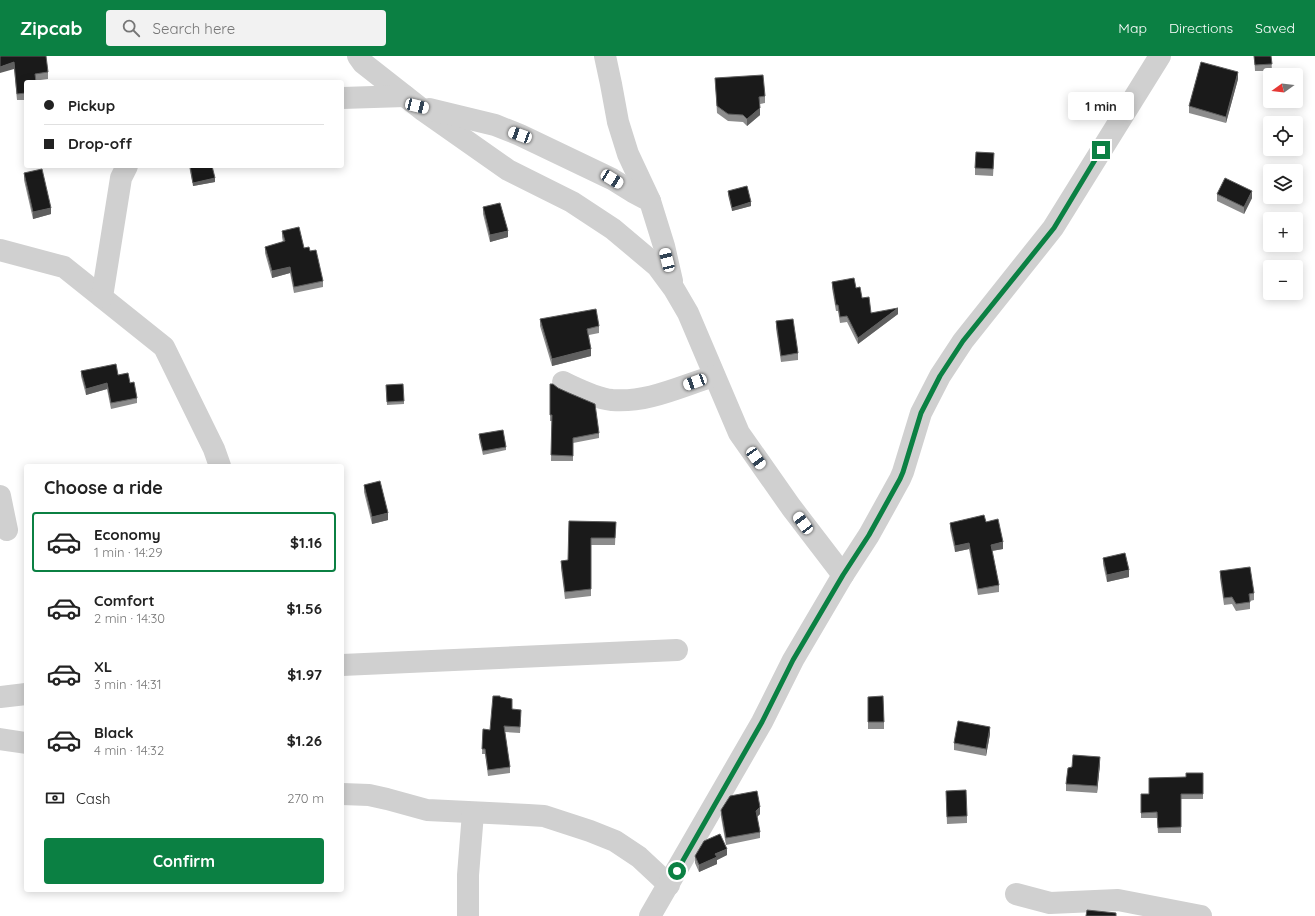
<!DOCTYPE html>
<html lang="en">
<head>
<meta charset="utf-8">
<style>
	:root { --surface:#fff; --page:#f2f2f2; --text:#222; --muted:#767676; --line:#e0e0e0; --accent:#0b8043 }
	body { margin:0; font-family:Quicksand,sans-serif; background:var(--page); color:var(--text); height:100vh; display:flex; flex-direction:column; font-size:15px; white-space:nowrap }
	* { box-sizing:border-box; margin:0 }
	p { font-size:13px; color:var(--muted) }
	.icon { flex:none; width:22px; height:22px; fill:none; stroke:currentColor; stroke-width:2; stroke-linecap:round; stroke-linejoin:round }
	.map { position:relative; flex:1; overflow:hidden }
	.drawer { position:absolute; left:24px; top:408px; width:320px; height:428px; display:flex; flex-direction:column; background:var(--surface); border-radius:4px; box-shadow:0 2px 10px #0003 }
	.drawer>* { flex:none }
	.top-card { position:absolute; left:24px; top:24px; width:320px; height:88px; border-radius:4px; box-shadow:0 2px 10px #0003; display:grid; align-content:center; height:88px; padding:0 20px; background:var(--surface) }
	.needle { width:26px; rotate:255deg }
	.tools { position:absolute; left:1263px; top:12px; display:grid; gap:8px }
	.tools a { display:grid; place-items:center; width:40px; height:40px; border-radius:4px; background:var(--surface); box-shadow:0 2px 10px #0003; font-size:20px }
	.end { position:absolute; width:18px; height:18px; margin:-9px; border:5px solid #0b8043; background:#fff; box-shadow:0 0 0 2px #fff }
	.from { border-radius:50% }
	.bubble { position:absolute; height:28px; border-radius:4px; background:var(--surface); box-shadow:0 2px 10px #0003; font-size:13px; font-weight:800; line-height:28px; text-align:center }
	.car { position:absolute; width:12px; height:24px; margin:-12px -6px; border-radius:5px; box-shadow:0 0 3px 1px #0007; background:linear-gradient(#fff 24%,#345 0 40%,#fff 0 76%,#345 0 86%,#fff 0) }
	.top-card b { display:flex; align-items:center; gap:14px; height:38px; font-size:15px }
	.top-card b+b { border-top:1px solid var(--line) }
	.top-card i { width:10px; height:10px; background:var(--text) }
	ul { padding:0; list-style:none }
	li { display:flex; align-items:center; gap:12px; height:60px; margin:0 8px 6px; padding:0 12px; border:2px solid transparent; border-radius:4px }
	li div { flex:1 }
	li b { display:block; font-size:15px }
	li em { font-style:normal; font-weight:800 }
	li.active { border-color:var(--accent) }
	li>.icon { width:36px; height:36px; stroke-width:1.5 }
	h2 { padding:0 20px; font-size:18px; line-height:48px }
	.pay { display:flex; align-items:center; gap:10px; height:44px; padding:0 20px; font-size:15px }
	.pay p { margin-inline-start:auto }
	.button { display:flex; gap:8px; margin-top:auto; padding:8px 20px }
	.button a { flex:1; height:46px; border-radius:4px; background:var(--accent); color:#fff; font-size:16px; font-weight:800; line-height:46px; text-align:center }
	header { display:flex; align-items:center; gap:24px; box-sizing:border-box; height:56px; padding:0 20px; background:var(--accent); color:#fff }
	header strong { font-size:19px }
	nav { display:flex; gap:22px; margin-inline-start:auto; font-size:14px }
	.search { width:280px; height:36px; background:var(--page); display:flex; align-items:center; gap:10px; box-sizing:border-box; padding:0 14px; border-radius:4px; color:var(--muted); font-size:15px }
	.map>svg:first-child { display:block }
</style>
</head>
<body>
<header>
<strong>Zipcab</strong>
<div class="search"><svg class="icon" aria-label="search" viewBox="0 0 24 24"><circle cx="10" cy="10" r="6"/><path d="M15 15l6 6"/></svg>Search here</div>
<nav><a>Map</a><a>Directions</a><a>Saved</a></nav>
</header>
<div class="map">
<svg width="1315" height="860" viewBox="0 0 1315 860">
	<rect width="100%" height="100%" fill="#fff"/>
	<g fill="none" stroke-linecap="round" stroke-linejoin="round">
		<!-- street -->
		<g stroke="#d0d0d0" stroke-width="22">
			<polyline points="358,0 363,7 424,55 508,114 572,146 613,173 657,210 674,233 688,257 739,377 791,451 843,519"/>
			<polyline points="605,0 611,28 618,66 628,98 650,145"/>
			<polyline points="342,42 405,40"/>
			<polyline points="429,53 495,69 520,79 612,123 633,136 650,145 664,190 672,225"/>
			<polyline points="0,194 64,211 164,291 214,393 220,410"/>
			<polyline points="102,241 121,122 127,110"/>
			<path d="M563,326C578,333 595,342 612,344C648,347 681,330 714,320"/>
			<polyline points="0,440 7,474"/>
			<polyline points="342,609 677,594"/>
			<polyline points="0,641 26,638"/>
			<polyline points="0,683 26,687"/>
			<polyline points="342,738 369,739 387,743 427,754 528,759 544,760 590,775 615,785 639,801 669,829"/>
			<polyline points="1016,838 1050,847 1118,844 1201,860"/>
			<polyline points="468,860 468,819 473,757"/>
			<polyline points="650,860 762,666 793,604 843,519 869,479 900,423 903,416 921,357 940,320 963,285 1053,172 1160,0"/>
		</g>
	</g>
	<!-- wall -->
	<g fill="#8c8c8c">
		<polygon points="0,0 48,16 48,23 26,26 26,44 17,44 14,13"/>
		<polygon points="1254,0 1271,0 1272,15 1255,15"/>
		<polygon points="715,22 765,40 765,47 760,48 760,59 747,70 743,66 728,65 717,57"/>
		<polygon points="1238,23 1226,67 1189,57 1189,50"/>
		<polygon points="994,104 993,120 975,119 975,112"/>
		<polygon points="189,110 212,110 215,126 193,130"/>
		<polygon points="24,117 51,158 33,163 24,124"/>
		<polygon points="728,135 751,150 732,155 728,139"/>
		<polygon points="1217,138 1252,142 1244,158 1217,145"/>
		<polygon points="483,151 508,181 490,186 483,158"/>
		<polygon points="282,175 304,192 310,195 323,225 323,231 294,237 290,217 272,222 265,197 265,191 283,186 282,181"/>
		<polygon points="832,226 856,232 871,257 898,258 858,288 847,266 840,267 838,255 836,255 832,232"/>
		<polygon points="540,263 599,270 599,277 589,279 591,300 552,310 540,270"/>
		<polygon points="776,265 798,297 798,304 781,306 776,272"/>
		<polygon points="81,315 130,327 137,342 137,347 111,353 107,333 86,339 81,320"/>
		<polygon points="550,328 599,377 599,382 573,387 573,405 551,405 552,365 550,365"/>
		<polygon points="386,329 404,345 404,348 387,349"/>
		<polygon points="479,378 506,391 506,394 483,399 479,382"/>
		<polygon points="364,429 388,464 372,468 364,436"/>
		<polygon points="569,465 616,466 615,489 591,489 591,540 565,543 561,512 561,505 568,504"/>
		<polygon points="986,466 1003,493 992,495 999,529 999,536 978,539 969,493 955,496 950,473 950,467"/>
		<polygon points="1103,502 1129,521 1107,526 1103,508"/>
		<polygon points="1220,515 1254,537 1254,544 1250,545 1250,553 1236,555 1232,548 1224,549 1220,522"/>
		<polygon points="868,641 884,666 884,673 868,673"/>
		<polygon points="512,653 521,659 520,677 505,676 510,711 510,717 488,720 485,698 482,698 483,673 490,674"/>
		<polygon points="990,678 986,700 954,694 954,687"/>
		<polygon points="1100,708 1097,737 1066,735 1066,728"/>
		<polygon points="1203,717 1203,743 1181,743 1181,777 1158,777 1157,762 1141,762 1141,738 1149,738 1186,721"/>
		<polygon points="946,742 967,760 967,767 947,768"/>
		<polygon points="721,754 760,758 757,761 760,776 760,782 726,789 721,761"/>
		<polygon points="727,799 717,804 717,808 699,816 695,807 695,800"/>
	</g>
	<!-- shaded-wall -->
	<g fill="#5f5f5f">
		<polygon points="14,6 14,13 0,17 0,11"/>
		<polygon points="1238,16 1238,23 1226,67 1226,61"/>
		<polygon points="760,52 760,59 747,70 747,63"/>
		<polygon points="215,122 215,126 193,130 193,127"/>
		<polygon points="1252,135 1252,142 1244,158 1244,151"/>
		<polygon points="751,146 751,150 732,155 732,152"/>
		<polygon points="51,152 51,158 33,163 33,156"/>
		<polygon points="508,175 508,181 490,186 490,179"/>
		<polygon points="290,211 290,217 272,222 272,215"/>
		<polygon points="898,252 898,258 858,288 858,282"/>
		<polygon points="591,293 591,300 552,310 552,303"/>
		<polygon points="107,327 107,333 86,339 86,333"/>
		<polygon points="388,457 388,464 372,468 372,461"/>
		<polygon points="1003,486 1003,493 991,495 991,489"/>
		<polygon points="969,487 969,493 955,496 955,490"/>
		<polygon points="1129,514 1129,521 1107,526 1107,519"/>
		<polygon points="990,671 990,678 986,700 986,693"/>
		<polygon points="1100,701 1100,708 1097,737 1097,730"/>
		<polygon points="760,751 760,758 756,762 756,755"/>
		<polygon points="727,793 727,799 717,804 717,808 699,816 699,809 715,798"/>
	</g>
	<!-- building -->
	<g fill="#1a1a1a" stroke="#5f5f5f">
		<polygon points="0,0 46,0 48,16 35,18 36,26 26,26 26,37 17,38 14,6 0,11"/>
		<polygon points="1254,0 1271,0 1272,8 1255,9"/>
		<polygon points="1201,6 1238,16 1226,61 1189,50"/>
		<polygon points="763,19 765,40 759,41 760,52 747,63 743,59 728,58 717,50 715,22"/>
		<polygon points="976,96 994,97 993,113 975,112"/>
		<polygon points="190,110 212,110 215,122 193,127"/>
		<polygon points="42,113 51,152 33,156 24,117"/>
		<polygon points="1225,122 1252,135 1244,151 1217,138"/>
		<polygon points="747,130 751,146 732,152 728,135"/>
		<polygon points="500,147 508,175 490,179 483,151"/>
		<polygon points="299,171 304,192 309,191 310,195 316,194 323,225 294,231 290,211 272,215 265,191 285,185 282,175"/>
		<polygon points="854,222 856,232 860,231 862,242 869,241 871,257 898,252 858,282 847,260 840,261 838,249 836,249 832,226"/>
		<polygon points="596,253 599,270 587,273 591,293 552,303 540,263"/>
		<polygon points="793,263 798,297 781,300 776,265"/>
		<polygon points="116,308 118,319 128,317 130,327 134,326 137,342 111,347 107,327 86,333 81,315"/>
		<polygon points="403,328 404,345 387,346 386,329"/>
		<polygon points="550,328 553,328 558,332 569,337 595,348 599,377 573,382 573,400 551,399 552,359 550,359"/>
		<polygon points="503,374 506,391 483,395 479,378"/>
		<polygon points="380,425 388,457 372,461 364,429"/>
		<polygon points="984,459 986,466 998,463 1003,486 991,489 999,529 978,533 969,487 955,490 950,467"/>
		<polygon points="569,465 616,466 615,482 591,482 591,533 565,536 561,505 568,504"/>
		<polygon points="1125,497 1129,514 1107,519 1103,502"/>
		<polygon points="1250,511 1254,537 1249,538 1250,546 1236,548 1232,541 1224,542 1220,515"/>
		<polygon points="493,640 500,640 500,641 512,643 512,653 521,654 520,671 504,670 510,711 488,714 485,693 482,693 483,673 490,674"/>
		<polygon points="883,640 884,666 868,666 868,641"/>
		<polygon points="958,665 990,671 986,693 954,687"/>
		<polygon points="1073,699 1100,701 1097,730 1066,728 1068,712 1072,711"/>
		<polygon points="1186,717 1203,717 1203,738 1181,738 1181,771 1158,772 1157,756 1141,757 1141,738 1149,738 1149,722 1186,721"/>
		<polygon points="966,734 967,760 947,761 946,735"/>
		<polygon points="757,735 760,751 756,755 760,776 726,782 721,754 730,740"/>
		<polygon points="720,778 727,793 715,798 717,801 699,809 695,800 704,785"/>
		<polygon points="1087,854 1116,857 1116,860 1086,860"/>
	</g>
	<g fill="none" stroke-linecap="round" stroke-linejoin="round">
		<!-- route -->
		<polyline stroke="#0b8043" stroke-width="5" points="677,815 762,666 793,604 843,519 869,479 900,423 903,416 921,357 940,320 963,285 1054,172 1101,94"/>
	</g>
</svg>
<div class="tools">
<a><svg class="needle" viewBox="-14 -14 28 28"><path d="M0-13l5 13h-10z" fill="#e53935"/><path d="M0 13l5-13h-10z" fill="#767676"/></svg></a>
<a><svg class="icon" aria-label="locate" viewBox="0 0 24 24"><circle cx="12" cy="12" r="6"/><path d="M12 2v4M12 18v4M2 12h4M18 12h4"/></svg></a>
<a><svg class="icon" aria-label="layers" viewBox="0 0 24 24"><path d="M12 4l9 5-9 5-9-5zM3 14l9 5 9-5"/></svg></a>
<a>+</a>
<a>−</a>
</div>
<i class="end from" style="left:677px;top:815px"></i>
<i class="end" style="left:1101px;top:94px"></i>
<div class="bubble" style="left:1068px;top:36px;width:66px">1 min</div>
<i class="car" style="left:417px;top:50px;rotate:104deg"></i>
<i class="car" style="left:520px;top:79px;rotate:290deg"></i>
<i class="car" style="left:612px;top:123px;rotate:122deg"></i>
<i class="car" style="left:667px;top:204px;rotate:346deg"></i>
<i class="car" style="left:695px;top:326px;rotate:250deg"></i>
<i class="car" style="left:756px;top:402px;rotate:145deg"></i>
<i class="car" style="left:803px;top:467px;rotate:323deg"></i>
<div class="top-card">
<b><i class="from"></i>Pickup</b>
<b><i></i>Drop-off</b>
</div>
<section class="drawer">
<h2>Choose a ride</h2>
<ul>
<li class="active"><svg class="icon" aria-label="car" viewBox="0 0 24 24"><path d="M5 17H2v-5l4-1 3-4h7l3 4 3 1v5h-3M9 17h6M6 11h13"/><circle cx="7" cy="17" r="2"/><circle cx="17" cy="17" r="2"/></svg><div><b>Economy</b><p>1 min · 14:29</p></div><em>$1.16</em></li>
<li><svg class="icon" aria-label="car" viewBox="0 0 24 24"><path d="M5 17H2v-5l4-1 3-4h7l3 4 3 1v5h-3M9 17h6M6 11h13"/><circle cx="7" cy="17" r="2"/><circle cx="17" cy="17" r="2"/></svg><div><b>Comfort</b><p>2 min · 14:30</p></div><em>$1.56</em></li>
<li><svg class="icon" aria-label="car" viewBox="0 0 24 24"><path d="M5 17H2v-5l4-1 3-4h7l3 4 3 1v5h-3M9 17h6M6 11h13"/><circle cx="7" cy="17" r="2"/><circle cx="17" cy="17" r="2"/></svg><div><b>XL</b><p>3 min · 14:31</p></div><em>$1.97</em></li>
<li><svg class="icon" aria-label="car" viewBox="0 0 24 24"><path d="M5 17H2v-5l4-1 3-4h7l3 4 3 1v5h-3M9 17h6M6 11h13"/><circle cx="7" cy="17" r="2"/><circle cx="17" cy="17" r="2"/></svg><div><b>Black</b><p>4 min · 14:32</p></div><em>$1.26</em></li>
</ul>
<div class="pay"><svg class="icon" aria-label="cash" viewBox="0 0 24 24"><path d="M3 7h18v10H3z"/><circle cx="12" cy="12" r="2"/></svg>Cash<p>270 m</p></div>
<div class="button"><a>Confirm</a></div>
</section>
</div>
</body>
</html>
